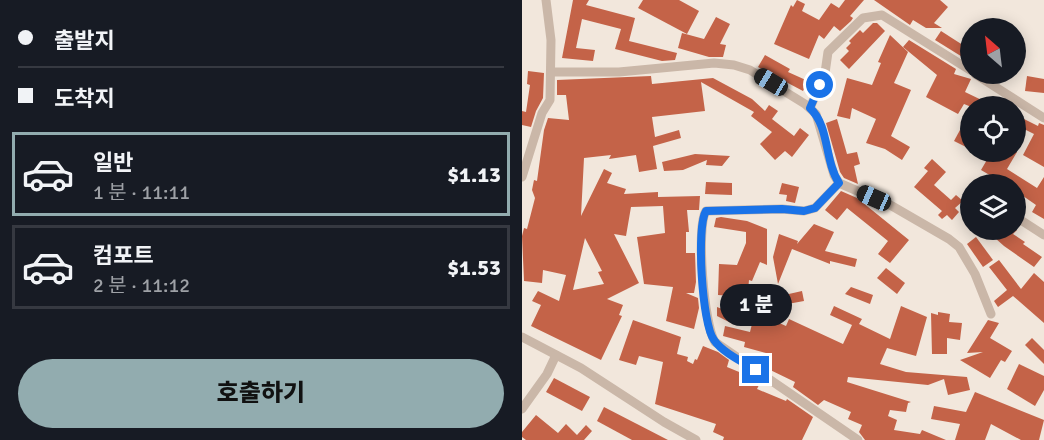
<!DOCTYPE html>
<html lang="ko">
<head>
<meta charset="utf-8">
<style>
	:root { --surface:#171b24; --page:#20242c; --text:#f1f3f6; --muted:#9ea1a6; --line:#363941; --accent:#92acaf }
	body { margin:0; font-family:Signika,"Noto Sans KR",sans-serif; background:var(--page); color:var(--text); height:100vh; display:flex; flex-direction:column; font-size:22px; white-space:nowrap }
	* { box-sizing:border-box; margin:0 }
	p { font-size:20px; color:var(--muted) }
	.icon { flex:none; width:33px; height:33px; fill:none; stroke:currentColor; stroke-width:2; stroke-linecap:round; stroke-linejoin:round }
	.map { position:relative; flex:1; overflow:hidden }
	.panel { display:flex; flex-direction:column; background:var(--surface); width:522px }
	.panel>* { flex:none }
	.hud { display:grid; align-content:center; height:132px; padding:0 18px; background:var(--surface) }
	.needle { width:39px; rotate:332deg }
	.fabs { position:absolute; left:438px; top:18px; display:grid; gap:12px }
	.fabs a { display:grid; place-items:center; width:66px; height:66px; border-radius:50%; background:var(--surface); box-shadow:0 3px 15px #0003; font-size:30px }
	.end { position:absolute; width:27px; height:27px; margin:-14px; border:8px solid #1a73e8; background:#fff; box-shadow:0 0 0 3px #fff }
	.from { border-radius:50% }
	.bubble { position:absolute; height:42px; border-radius:21px; background:var(--surface); box-shadow:0 3px 15px #0003; font-size:20px; font-weight:800; line-height:42px; text-align:center }
	.car { position:absolute; width:18px; height:36px; margin:-18px -9px; border-radius:8px; box-shadow:0 0 4px 2px #0007; background:linear-gradient(#222 24%,#8ab4d8 0 40%,#222 0 76%,#8ab4d8 0 86%,#222 0) }
	.hud b { display:flex; align-items:center; gap:21px; height:57px; font-size:22px }
	.hud b+b { border-top:2px solid var(--line) }
	.hud i { width:15px; height:15px; background:var(--text) }
	ul { padding:0; list-style:none }
	li { display:flex; align-items:center; gap:18px; height:84px; margin:0 12px 9px; padding:0 6px; border:3px solid var(--line); border-radius:0px }
	li div { flex:1 }
	li b { display:block; font-size:22px }
	li em { font-style:normal; font-weight:800 }
	li.selected { border-color:var(--accent) }
	li>.icon { width:54px; height:54px; stroke-width:1.5 }
	.primary-button { display:flex; gap:12px; margin-top:auto; padding:12px 18px }
	.primary-button a { flex:1; height:69px; border-radius:36px; background:var(--accent); color:#111; font-size:24px; font-weight:800; line-height:69px; text-align:center }
	main { display:flex; flex:1; min-height:0 }
	.map>svg:first-child { display:block }
</style>
</head>
<body>
<main>
<section class="panel">
<div class="hud">
<b><i class="from"></i>출발지</b>
<b><i></i>도착지</b>
</div>
<ul>
<li class="selected"><svg class="icon" aria-label="car" viewBox="0 0 24 24"><path d="M5 17H2v-5l4-1 3-4h7l3 4 3 1v5h-3M9 17h6M6 11h13"/><circle cx="7" cy="17" r="2"/><circle cx="17" cy="17" r="2"/></svg><div><b>일반</b><p>1 분 · 11:11</p></div><em>$1.13</em></li>
<li><svg class="icon" aria-label="car" viewBox="0 0 24 24"><path d="M5 17H2v-5l4-1 3-4h7l3 4 3 1v5h-3M9 17h6M6 11h13"/><circle cx="7" cy="17" r="2"/><circle cx="17" cy="17" r="2"/></svg><div><b>컴포트</b><p>2 분 · 11:12</p></div><em>$1.53</em></li>
</ul>
<div class="primary-button"><a>호출하기</a></div>
</section>
<div class="map">
<svg width="522" height="440" viewBox="0 0 522 440">
	<rect width="100%" height="100%" fill="#f2e7dc"/>
	<!-- building -->
	<g fill="#c46348" fill-rule="evenodd">
		<polygon points="51,0 67,0 64,5 113,18 107,41 155,53 153,60 140,61 93,49 99,29 60,19 54,48 73,50 71,61 40,58"/>
		<polygon points="121,0 157,0 177,11 165,34 116,8"/>
		<polygon points="275,0 283,4 280,11 297,20 309,3 317,8 323,0 342,0 328,16 331,18 329,21 318,31 312,26 302,39 297,35 287,59 252,44 269,5 271,7"/>
		<polygon points="352,0 418,0 426,7 412,23 420,28 404,28 391,20 388,25"/>
		<polygon points="194,17 208,24 198,44 204,45 201,57 187,57 156,48 160,33 182,39"/>
		<polygon points="351,23 355,23 363,31 327,69 318,60 327,51 324,48 329,43 327,41 338,30 341,33"/>
		<polygon points="419,31 447,49 442,58 413,40"/>
		<polygon points="368,35 386,52 372,83 389,90 369,136 388,147 380,160 363,149 344,143 354,119 330,108 328,119 315,116 325,78 350,85 359,63 356,62"/>
		<polygon points="387,40 434,69 432,74 449,79 443,92 472,106 447,106 442,104 436,114 404,97 415,75 381,47"/>
		<polygon points="243,55 268,69 266,72 286,81 281,91 236,67"/>
		<polygon points="6,71 22,73 21,98 14,111 9,127 0,125 0,111 4,112 8,85 5,84"/>
		<path d="M129,76L130,84L191,78L230,99L243,111L247,105L256,111L250,119L272,136L278,128L287,135L270,157L263,151L253,160L238,144L250,132L229,116L232,112L179,82L183,111L130,117L133,137L157,130L159,138L131,146L135,169L117,172L114,155L87,159L89,155L62,158L59,216L82,169L90,173L85,183L104,189L102,194L136,192V197L178,196L177,210H165L167,232H164V253H173L174,282L172,293H164L176,298L177,308L172,329L144,321L151,287L122,284L115,237L143,233L141,206L109,207L104,236L92,234L117,283L85,299L101,305L97,315L100,316L79,360L9,326L19,305L10,301L16,291L37,301L44,275L21,270L20,283L2,281L0,236L2,228L5,229L13,198L10,190L12,180L15,181L22,130L26,118L47,120L44,95H35V80ZM63,238L80,271L76,272L82,284L51,290Z"/>
		<polygon points="505,76 522,79 522,93 503,91"/>
		<polygon points="494,115 516,126 517,123 522,125 522,167 501,155 512,134 494,125"/>
		<polygon points="315,119 325,154 335,152 338,164 332,166 336,184 322,178 318,172 304,123"/>
		<polygon points="438,130 448,135 448,149 432,141"/>
		<polygon points="453,152 495,152 485,169 515,188 522,177 522,219 510,212 514,205 494,191 494,184 483,184 459,170 466,158"/>
		<polygon points="173,154 208,156 200,166 184,165 185,160 161,170 142,171 140,162"/>
		<polygon points="410,159 424,172 412,185 429,200 434,195 441,201 433,208 437,212 430,220 425,215 420,219 416,215 420,211 392,187 406,171 402,168"/>
		<polygon points="184,182 210,183 210,195 183,194"/>
		<polygon points="260,183 277,187 273,203 264,201 265,195 257,194"/>
		<polygon points="319,191 335,198 387,240 368,263 356,254 366,241 325,208 315,220 303,210"/>
		<polygon points="199,217 225,221 245,229 245,265 238,262 230,281 227,280 226,291 210,290 209,296 196,295 197,264 215,265 224,243 224,232 192,227 194,218"/>
		<polygon points="292,224 312,232 303,251 335,259 333,267 308,261 308,264 270,249 256,284 251,257 257,234 276,241 275,244"/>
		<polygon points="464,230 495,230 491,234 503,242 501,244 520,257 512,267 482,246"/>
		<polygon points="454,237 471,260 461,267 445,244"/>
		<polygon points="477,260 499,289 512,273 522,282 522,323 491,296 476,307 472,301 485,290 467,267"/>
		<polygon points="364,268 383,283 375,294 355,278"/>
		<polygon points="329,287 351,295 348,304 323,294"/>
		<polygon points="280,291 282,301 260,305 258,296"/>
		<polygon points="312,306 340,319 337,324 368,339 379,306 405,317 394,356 365,348 358,364 384,372 445,377 448,390 426,395 422,379 406,385 326,377 325,382 389,402 386,403 384,412 368,410 366,416 375,420 372,430 398,434 400,430 424,440 343,440 337,432 340,425 326,419 329,412 302,400 296,405 271,387 273,382 238,365 244,353 222,347 223,342 201,336 203,326 228,332 233,312 264,326 267,319 321,344 330,325 308,315"/>
		<polygon points="195,307 215,315 211,324 195,316"/>
		<polygon points="416,312 428,314 427,322 440,323 438,340 425,338 425,354 410,354 409,313 416,315"/>
		<polygon points="111,320 159,337 155,354 166,357 165,361 171,364 173,359 175,360 181,346 196,352 207,360 205,367 239,381 235,389 264,401 265,399 291,417 280,440 201,440 202,437 191,432 194,424 133,404 141,362 117,356 114,365 97,360"/>
		<polygon points="466,320 477,323 468,338 490,351 483,362 479,360 468,378 438,360 461,352 445,353"/>
		<polygon points="510,338 522,350 522,364 503,345"/>
		<polygon points="497,364 522,376 522,390 513,406 485,389"/>
		<polygon points="32,378 68,397 60,411 24,392"/>
		<polygon points="453,392 522,420 517,440 499,440 469,424 463,440 433,440 438,424 409,419 412,406 444,412"/>
		<polygon points="82,407 146,440 110,440 75,421"/>
		<polygon points="14,415 36,433 44,424 55,435 64,425 70,431 62,440 4,440 0,437 0,432"/>
	</g>
	<g fill="none" stroke-linecap="round" stroke-linejoin="round">
		<!-- minor -->
		<g stroke="#cab7a8" stroke-width="9">
			<polyline points="29,72 97,72 192,63 212,65 228,70 283,104 294,114 312,175 317,183 370,206 427,239 437,247 453,274 469,314"/>
			<polyline points="453,74 522,118"/>
			<polyline points="288,108 303,73 306,52 341,18 360,15 448,70"/>
			<polyline points="0,177 20,113 28,100 29,40 24,0"/>
			<path d="M317,183L293,208L282,211L260,209L184,211C174,227 182,325 193,342L336,440"/>
			<polyline points="494,217 522,235"/>
			<polyline points="0,337 59,368 142,422 174,440"/>
			<polyline points="0,409 25,374 34,355"/>
		</g>
	</g>
	<g fill="none" stroke-linecap="round" stroke-linejoin="round">
		<!-- route -->
		<path stroke="#1a73e8" stroke-width="8" d="M234,370C221,362 201,353 192,340C180,325 174,226 184,211L260,209L282,211L293,208L317,183C302,160 308,127 288,108L298,85"/>
	</g>
</svg>
<div class="fabs">
<a><svg class="needle" viewBox="-14 -14 28 28"><path d="M0-13l5 13h-10z" fill="#e53935"/><path d="M0 13l5-13h-10z" fill="#9ea1a6"/></svg></a>
<a><svg class="icon" aria-label="locate" viewBox="0 0 24 24"><circle cx="12" cy="12" r="6"/><path d="M12 2v4M12 18v4M2 12h4M18 12h4"/></svg></a>
<a><svg class="icon" aria-label="layers" viewBox="0 0 24 24"><path d="M12 4l9 5-9 5-9-5zM3 14l9 5 9-5"/></svg></a>
</div>
<i class="end from" style="left:298px;top:85px"></i>
<i class="end" style="left:234px;top:370px"></i>
<div class="bubble" style="left:198px;top:284px;width:72px">1 분</div>
<i class="car" style="left:249px;top:82px;rotate:301deg"></i>
<i class="car" style="left:352px;top:198px;rotate:294deg"></i>
</div>
</main>
</body>
</html>
